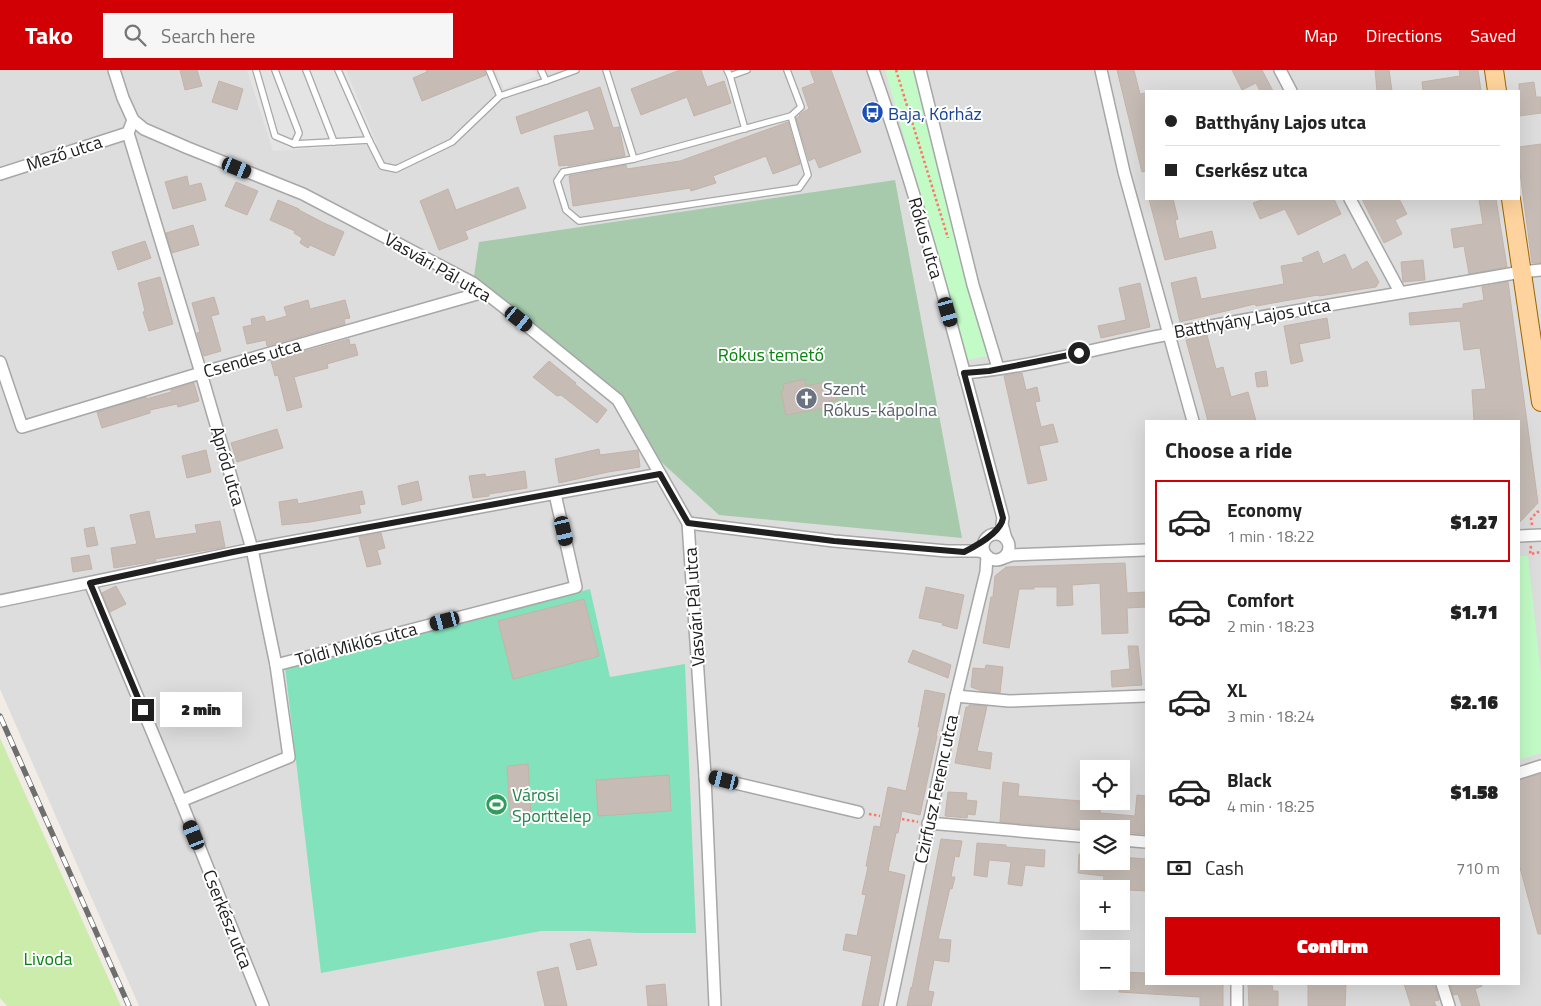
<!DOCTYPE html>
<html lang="en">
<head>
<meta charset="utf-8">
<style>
	:root { --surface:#fff; --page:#f6f6f6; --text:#222; --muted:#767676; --line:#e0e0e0; --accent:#d00004 }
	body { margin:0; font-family:"Titillium Web",sans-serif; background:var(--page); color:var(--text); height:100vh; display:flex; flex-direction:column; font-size:19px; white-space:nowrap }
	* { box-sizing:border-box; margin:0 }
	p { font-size:16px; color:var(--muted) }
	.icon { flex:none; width:28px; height:28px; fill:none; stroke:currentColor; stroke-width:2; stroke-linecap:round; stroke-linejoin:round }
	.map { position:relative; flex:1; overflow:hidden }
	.side { position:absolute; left:1145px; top:350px; width:375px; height:565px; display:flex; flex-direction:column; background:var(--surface); border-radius:0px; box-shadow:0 5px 20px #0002 }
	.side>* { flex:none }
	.hud { position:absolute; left:1145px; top:20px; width:375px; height:110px; border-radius:0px; box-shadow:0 5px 20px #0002; display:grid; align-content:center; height:110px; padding:0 20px; background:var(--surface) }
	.tools { position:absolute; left:1080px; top:690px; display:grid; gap:10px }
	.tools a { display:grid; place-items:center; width:50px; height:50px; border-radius:0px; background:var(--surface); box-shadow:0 5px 20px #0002; font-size:25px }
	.end { position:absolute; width:22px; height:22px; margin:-11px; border:6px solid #202020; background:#fff; box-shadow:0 0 0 2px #fff }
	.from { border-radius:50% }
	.bubble { position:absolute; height:35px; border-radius:0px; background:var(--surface); box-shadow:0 5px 20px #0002; font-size:16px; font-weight:800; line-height:35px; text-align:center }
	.car { position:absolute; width:15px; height:30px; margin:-15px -8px; border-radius:6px; box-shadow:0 0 4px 1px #0007; background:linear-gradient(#222 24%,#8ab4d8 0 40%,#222 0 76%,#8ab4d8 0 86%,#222 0) }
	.hud b { display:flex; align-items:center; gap:18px; height:48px; font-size:19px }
	.hud b+b { border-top:1px solid var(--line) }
	.hud i { width:12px; height:12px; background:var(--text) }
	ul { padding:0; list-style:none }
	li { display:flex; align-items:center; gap:15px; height:82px; margin:0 10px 8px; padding:0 10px; border:2px solid transparent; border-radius:0px }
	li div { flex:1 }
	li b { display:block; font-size:19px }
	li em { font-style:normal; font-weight:800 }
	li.selected { border-color:var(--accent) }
	li>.icon { width:45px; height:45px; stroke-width:1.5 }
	h2 { padding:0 20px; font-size:22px; line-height:60px }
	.pay { display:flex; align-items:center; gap:12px; height:55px; padding:0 20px; font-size:19px }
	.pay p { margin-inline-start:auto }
	.primary-button { display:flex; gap:10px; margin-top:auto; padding:10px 20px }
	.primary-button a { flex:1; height:58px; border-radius:0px; background:var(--accent); color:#fff; font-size:20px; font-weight:800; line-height:58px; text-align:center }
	header { display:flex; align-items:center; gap:30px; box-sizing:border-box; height:70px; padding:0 25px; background:var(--accent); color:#fff }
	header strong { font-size:24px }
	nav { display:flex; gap:28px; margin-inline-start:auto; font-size:18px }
	.search { width:350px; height:45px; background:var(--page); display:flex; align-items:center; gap:12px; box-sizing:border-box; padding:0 18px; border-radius:0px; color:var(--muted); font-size:19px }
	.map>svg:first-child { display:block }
</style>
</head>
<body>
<header>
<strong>Tako</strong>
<div class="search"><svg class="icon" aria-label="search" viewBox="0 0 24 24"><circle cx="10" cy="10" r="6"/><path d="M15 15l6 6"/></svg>Search here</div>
<nav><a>Map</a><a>Directions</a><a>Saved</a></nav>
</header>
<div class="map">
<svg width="1541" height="936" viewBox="0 0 1541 936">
	<rect width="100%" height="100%" fill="#f1ede6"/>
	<!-- residential -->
	<path fill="#dedddd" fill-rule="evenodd" d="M0,0H1541V936H139L0,619ZM1146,21H1519V129H1146ZM1146,351H1519V914H1146ZM1089,699H1121V731H1089ZM1089,759H1121V791H1089ZM1089,819H1121V851H1089ZM1089,879H1121V911H1089Z"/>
	<!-- grass -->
	<polygon fill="#ccecab" points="0,668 111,914 121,936 7,936 0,928"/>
	<!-- cemetery -->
	<polygon fill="#a6caab" points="895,110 962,468 719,445 646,378 618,330 473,213 479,172"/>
	<!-- park -->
	<g fill="#c2fbc6">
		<polygon points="885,0 918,0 992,285 968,290"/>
		<polygon points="1519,486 1528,486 1541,605 1541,683 1519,690"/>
	</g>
	<!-- pitch -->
	<polygon fill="#82e2bb" points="590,519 610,607 685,594 696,863 641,863 586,861 541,861 321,903 285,597"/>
	<!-- parking -->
	<g fill="#e4e4e4">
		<polygon points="247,0 346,0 377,74 273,81"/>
		<polygon points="496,0 534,0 537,6 504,19"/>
	</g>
	<!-- building -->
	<g fill="#c6bcb5" stroke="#c3b3a8">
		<polygon points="180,0 197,0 202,16 185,20"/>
		<polygon points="426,0 484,0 486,5 422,31 413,8 427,2"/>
		<polygon points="680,0 701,0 707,17 724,11 731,33 694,46 687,27 641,45 631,19"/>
		<polygon points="810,0 831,0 861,82 819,98 815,88 809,91 796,48 800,46 799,45 803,42 809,39 802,18 815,13"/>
		<polygon points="1117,0 1134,0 1140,24 1146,23 1146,101 1142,102"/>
		<polygon points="1232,0 1262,0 1273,21 1260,21 1256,13 1242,20"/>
		<polygon points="1375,0 1389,0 1392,21 1377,21"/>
		<polygon points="1459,0 1478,0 1481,21 1423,21 1422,12 1460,6"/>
		<polygon points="219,11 243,19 237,40 212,32"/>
		<polygon points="1534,12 1536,27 1541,27 1541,43 1519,46 1519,14"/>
		<polygon points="600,17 613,58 619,57 625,86 568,96 567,95 559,96 554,66 595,60 588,40 521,64 516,47"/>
		<polygon points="788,52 800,94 773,104 766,86 713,106 716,113 691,121 690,118 573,136 569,106 626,95 627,99 680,91"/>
		<polygon points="1541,74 1541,193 1532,193 1519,95 1519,77"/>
		<polygon points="187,106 189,116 201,113 206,130 173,139 165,112"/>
		<polygon points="236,112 258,121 247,145 225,136"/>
		<polygon points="518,117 526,138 465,161 468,169 439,180 420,131 448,119 456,140"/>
		<polygon points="1149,129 1173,129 1178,149 1175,150 1179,169 1212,161 1216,178 1165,190"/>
		<polygon points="1264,129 1334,129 1341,144 1298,165 1285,139 1260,149 1253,133"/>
		<polygon points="1362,129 1399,129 1407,144 1395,150 1402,164 1384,173"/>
		<polygon points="1479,129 1496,129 1507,197 1469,204 1464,176 1454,178 1451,159 1483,154"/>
		<polygon points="278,130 299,139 299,140 324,153 344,162 334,186 310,175 308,178 300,173 302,168 294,163 295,161 270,150"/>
		<polygon points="193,155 199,175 172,183 166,163"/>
		<polygon points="145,171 151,188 118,200 112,182"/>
		<polygon points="1318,181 1323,194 1345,184 1352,200 1367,191 1379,212 1376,217 1319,226 1318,225 1256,236 1255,234 1180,252 1171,213 1196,207 1201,229 1284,214 1281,196 1304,192 1302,188"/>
		<polygon points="1423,190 1425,210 1403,212 1401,192"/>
		<polygon points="160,207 173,254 149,261 143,242 145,241 138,213"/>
		<polygon points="1508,212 1538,433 1519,453 1519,351 1474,351 1472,320 1486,319 1480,278 1464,280 1460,251 1410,255 1409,243 1463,238 1463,234 1484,230 1482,217"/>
		<polygon points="1140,213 1150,257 1101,268 1098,256 1126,250 1119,218"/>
		<polygon points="214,227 219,244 211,246 221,281 204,286 197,263 200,262 192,233"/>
		<polygon points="308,230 310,239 345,230 350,248 344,249 345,254 267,276 266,270 247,274 243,257 252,255 251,249 264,246 266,252 287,246 284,237"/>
		<polygon points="1327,248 1330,268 1299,274 1303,291 1291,294 1284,256"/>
		<polygon points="1207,265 1216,299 1223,297 1231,327 1248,322 1256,351 1208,351 1186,270"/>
		<polygon points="349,269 350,275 355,274 358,285 327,294 328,298 294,307 302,337 287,341 278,305 275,306 271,291"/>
		<polygon points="549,291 576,313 575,314 607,340 597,353 561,325 557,326 533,307"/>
		<polygon points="1266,301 1268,316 1257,317 1255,303"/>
		<polygon points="1022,303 1026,320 1037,317 1040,331 1035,332 1041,357 1053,354 1058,372 1039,376 1047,410 1028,414 1004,306"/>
		<polygon points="805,309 806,316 825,312 826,317 833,315 837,330 829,331 830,337 786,345 781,321 784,320 783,314"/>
		<polygon points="194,313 199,331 178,337 177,334 150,340 150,343 102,358 97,342 146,327 146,329 171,322 171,320"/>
		<polygon points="277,359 283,378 237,392 231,373"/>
		<polygon points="599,379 600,385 638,380 640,397 608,402 559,413 555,389"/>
		<polygon points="206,380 211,402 187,408 182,386"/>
		<polygon points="525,401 527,418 489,424 489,426 473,428 469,406 485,404 486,407"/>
		<polygon points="418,411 422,430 402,435 398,416"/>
		<polygon points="362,421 365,434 359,435 361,443 310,452 282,455 279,432 297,429 298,434"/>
		<polygon points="149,441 155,469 197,463 195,455 220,451 225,477 155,489 156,491 114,498 111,478 137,474 130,445"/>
		<polygon points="94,457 98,475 87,477 84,459"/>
		<polygon points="381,463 385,478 377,480 381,494 367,497 359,467"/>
		<polygon points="89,485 92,499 73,502 71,488"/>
		<polygon points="1125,493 1127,523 1146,522 1146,537 1127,538 1128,563 1102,564 1100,513 1072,515 1073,535 1057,536 1057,517 1034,517 1034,519 1019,519 1009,578 983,573 991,527 993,527 995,506 1006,497"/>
		<polygon points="116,516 126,534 110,542 102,523"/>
		<polygon points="926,517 964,525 957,559 942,555 943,553 919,548"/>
		<polygon points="584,529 599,586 513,609 498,551"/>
		<polygon points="1128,576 1138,576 1142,615 1112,617 1111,601 1130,599"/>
		<polygon points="913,580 951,595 948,608 908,592"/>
		<polygon points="986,595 1003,597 1000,623 982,621 971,617 973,598 985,599"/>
		<polygon points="925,620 945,624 936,666 937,666 920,745 902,741 898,763 896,763 888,801 905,805 878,936 862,936 872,886 843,880 846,864 857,866 866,825 862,824 868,797 866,796 874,756 880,757 888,717 906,721 920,657 918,657"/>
		<polygon points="969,635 987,636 977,681 992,683 990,699 955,693 966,637 969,637"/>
		<polygon points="528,694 531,746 510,747 507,696"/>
		<polygon points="1541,704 1541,864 1538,864 1519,794 1519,710"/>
		<polygon points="669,705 671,741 598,746 596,710"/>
		<polygon points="1003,712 1019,714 1018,726 1082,731 1101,731 1100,743 1135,746 1137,725 1146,726 1145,764 1121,762 1121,759 1086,759 1000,752"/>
		<polygon points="948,722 967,723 966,730 977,731 975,745 968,744 967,748 945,746"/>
		<polygon points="941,769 962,771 959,787 955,786 951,807 955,807 952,819 950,818 938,869 951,870 949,892 934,890 928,921 934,922 931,936 907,936 911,917 912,918"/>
		<polygon points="977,773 1006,775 1006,777 1045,780 1044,797 1025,795 1022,816 1008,814 1011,792 989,790 987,807 974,805"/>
		<polygon points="1079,784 1089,784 1089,791 1121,791 1121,787 1146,789 1146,821 1127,820 1127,819 1103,819 1104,806 1078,803"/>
		<polygon points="590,869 597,895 577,900 570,874"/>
		<polygon points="558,897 567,936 545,936 537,902"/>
		<polygon points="1121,902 1146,903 1146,914 1223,914 1223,936 1200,936 1200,927 1119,922"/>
		<polygon points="665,914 667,936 648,936 646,916"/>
		<polygon points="1248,914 1272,914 1273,921 1278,921 1278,936 1249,936"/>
		<polygon points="1308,914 1346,914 1345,936 1308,936"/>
		<polygon points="1404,914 1435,914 1439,930 1434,931 1436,936 1411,936"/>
		<polygon points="1450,914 1482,914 1482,916 1475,919 1480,936 1462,936 1458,924 1453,925"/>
	</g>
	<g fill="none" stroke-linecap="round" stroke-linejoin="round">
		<defs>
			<g id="lane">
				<polyline points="256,0 275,66 294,74 369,70 382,96 396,99 452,72 500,26"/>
				<polyline points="275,0 299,63 294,74"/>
				<polyline points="306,0 334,72"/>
				<polyline points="338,0 369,70"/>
				<polyline points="489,0 500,26 546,11"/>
				<polyline points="541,0 546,11 576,0"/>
				<polyline points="606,0 634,89"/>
				<polyline points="727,0 730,6 747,0"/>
				<polyline points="787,0 801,37 791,46"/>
				<polyline points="730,6 745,59"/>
				<polygon points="791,46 808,105 799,118 579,151 566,140 557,111 563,102 634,89"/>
			</g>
			<g id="street">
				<polyline points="114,0 123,28 133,50 128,63 201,303 252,479 276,595 289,687 181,731"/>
				<path d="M873,0C925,147 963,298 1003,448L1002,454L1006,469"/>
				<polyline points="920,0 973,215 998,298"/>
				<polyline points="1101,0 1124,102 1193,351"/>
				<polyline points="1280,0 1291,21"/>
				<polyline points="133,50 144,59 188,78 303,124 473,213 505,238 618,330 688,453 705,706 715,936"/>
				<polyline points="0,104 128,63"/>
				<polyline points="1350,129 1400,222"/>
				<polyline points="0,292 22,357 201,303 484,222"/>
				<path d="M964,303C1033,297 1101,277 1169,264C1286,241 1404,223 1521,202L1541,200"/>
				<polyline points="688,453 834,471 947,481 978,481 984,482"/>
				<circle cx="996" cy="477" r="13"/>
				<polyline points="1519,466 1541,465"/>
				<polyline points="1003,488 1012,485 1146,480"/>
				<polyline points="90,513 181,731 263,936"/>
				<polyline points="0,531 252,479 660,404"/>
				<polyline points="276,595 576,517 555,424"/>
				<polyline points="956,626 1009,631 1146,626"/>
				<polyline points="1519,703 1541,696"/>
				<polyline points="705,706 858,742"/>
				<polyline points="928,753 1089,767"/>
				<polyline points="1121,770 1146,772"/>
				<polyline points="1237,914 1237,936"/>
				<polyline points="1442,914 1449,936"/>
				<polyline points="890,936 956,626 986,502 987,486"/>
			</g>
			<g id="primary">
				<polyline points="1494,0 1497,21"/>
				<polyline points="1511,129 1541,332"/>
			</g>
		</defs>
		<!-- lane casing -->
		<use href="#lane" stroke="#a7a7a7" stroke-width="8"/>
		<!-- street casing -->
		<use href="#street" stroke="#a7a7a7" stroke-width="14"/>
		<!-- primary casing -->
		<use href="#primary" stroke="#9c6500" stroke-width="20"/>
		<!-- path -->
		<g stroke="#fe7669" stroke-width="2.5" stroke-dasharray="2.5 2.5" stroke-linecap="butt">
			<polyline points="896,0 948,168"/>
			<polyline points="1532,455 1531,449 1537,442 1541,441"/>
			<polyline points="1531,476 1530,484 1541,482"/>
			<polyline points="869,744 880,746"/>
			<polyline points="902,749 918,752"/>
		</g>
		<!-- lane -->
		<use href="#lane" stroke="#fff" stroke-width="5.5"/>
		<!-- street -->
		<use href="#street" stroke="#fff" stroke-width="11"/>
		<!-- primary -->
		<use href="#primary" stroke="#ffd39d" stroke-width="18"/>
		<defs>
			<polyline id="rail" points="0,646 129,936"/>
		</defs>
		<!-- rail casing -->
		<use href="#rail" stroke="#6e6e6e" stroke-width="5.5"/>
		<!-- rail -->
		<use href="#rail" stroke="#fff" stroke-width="4" stroke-dasharray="11" stroke-linecap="butt"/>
	</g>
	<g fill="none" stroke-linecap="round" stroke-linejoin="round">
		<!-- route -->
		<path stroke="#202020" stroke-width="6" d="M143,640L90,513L233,482L660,404L688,453L834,471L964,482C976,476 1001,462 1003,448L964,303L989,301L1079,283"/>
	</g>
	<!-- icons -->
	<defs>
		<symbol id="bus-disc" viewBox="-11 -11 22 22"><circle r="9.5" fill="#1a4fb4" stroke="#fff"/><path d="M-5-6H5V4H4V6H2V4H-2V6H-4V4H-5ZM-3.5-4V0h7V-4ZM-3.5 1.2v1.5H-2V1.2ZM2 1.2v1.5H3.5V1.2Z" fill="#fff"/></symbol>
		<symbol id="church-disc" viewBox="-11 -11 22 22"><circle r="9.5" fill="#6b7280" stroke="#fff"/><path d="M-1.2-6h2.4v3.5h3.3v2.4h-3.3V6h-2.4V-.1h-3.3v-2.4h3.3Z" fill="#fff"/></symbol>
		<symbol id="stadium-disc" viewBox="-11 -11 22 22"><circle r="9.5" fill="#2e9e5b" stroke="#fff"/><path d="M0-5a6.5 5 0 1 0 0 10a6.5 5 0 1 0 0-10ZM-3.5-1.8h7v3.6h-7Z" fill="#fff"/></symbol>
	</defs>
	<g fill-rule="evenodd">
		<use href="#bus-disc" x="860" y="30" width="25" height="25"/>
		<use href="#church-disc" x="794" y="316" width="25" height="25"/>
		<use href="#stadium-disc" x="484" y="722" width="25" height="25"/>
	</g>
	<g text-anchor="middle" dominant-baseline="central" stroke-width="4" stroke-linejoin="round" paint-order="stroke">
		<!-- transit labels -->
		<g font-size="18" fill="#164399" stroke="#fff" text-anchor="start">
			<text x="888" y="43">Baja, Kórház</text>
		</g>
		<!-- street labels -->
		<g font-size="18" fill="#202020" stroke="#fff">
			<text transform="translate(64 83) rotate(-18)">Mező utca</text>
			<text transform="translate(926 168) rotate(74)">Rókus utca</text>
			<text transform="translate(438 197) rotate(30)">Vasvári Pál utca</text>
			<text transform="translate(1252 248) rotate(-10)">Batthyány Lajos utca</text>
			<text transform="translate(252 288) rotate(-16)">Csendes utca</text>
			<text transform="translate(228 396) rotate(74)">Apród utca</text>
			<text transform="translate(694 537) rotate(-94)">Vasvári Pál utca</text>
			<text transform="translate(356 574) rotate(-15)">Toldi Miklós utca</text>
			<text transform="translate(936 719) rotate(-78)">Czirfusz Ferenc utca</text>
			<text transform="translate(228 849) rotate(68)">Cserkész utca</text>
		</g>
		<!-- park labels -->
		<g font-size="18" fill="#088410" stroke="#fff">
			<text x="771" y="284">Rókus temető</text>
			<text x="48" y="888">Livoda</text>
		</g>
		<!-- worship labels -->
		<g font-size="18" fill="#5b616d" stroke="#fff" text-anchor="start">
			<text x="823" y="318">Szent<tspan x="823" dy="21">Rókus-kápolna</tspan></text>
		</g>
		<!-- leisure labels -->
		<g font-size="18" fill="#27864d" stroke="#fff" text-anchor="start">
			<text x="512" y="724">Városi<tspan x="512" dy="21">Sporttelep</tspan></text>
		</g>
	</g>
</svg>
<div class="tools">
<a><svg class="icon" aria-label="locate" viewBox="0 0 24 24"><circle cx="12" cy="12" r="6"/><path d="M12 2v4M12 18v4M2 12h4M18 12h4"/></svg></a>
<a><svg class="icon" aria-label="layers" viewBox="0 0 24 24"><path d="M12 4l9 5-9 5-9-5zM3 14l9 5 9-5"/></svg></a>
<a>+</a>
<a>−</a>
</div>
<i class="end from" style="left:1079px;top:283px"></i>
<i class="end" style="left:143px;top:640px"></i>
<div class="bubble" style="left:160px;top:622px;width:82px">2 min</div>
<i class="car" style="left:237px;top:98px;rotate:112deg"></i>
<i class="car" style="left:948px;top:242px;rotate:164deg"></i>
<i class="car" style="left:519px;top:249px;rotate:129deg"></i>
<i class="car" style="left:564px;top:461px;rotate:167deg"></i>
<i class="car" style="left:445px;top:551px;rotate:255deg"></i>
<i class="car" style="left:724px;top:710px;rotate:284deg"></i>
<i class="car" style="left:194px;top:765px;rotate:338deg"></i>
<div class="hud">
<b><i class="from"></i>Batthyány Lajos utca</b>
<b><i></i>Cserkész utca</b>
</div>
<section class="side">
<h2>Choose a ride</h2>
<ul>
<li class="selected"><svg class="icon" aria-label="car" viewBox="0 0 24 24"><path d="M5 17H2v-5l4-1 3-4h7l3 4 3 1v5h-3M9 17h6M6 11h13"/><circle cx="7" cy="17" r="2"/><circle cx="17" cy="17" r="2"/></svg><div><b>Economy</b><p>1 min · 18:22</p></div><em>$1.27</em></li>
<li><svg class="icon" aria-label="car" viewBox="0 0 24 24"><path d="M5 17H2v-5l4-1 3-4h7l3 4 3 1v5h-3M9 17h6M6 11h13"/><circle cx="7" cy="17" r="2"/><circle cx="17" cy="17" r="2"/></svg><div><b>Comfort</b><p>2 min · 18:23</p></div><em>$1.71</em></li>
<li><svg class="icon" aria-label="car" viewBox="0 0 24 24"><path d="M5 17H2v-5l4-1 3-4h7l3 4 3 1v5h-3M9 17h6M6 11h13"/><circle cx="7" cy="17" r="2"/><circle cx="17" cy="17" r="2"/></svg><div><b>XL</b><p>3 min · 18:24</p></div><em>$2.16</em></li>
<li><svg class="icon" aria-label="car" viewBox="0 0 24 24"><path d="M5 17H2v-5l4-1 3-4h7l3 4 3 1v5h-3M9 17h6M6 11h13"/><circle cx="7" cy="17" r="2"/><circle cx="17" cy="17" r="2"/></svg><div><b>Black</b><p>4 min · 18:25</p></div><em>$1.58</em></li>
</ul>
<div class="pay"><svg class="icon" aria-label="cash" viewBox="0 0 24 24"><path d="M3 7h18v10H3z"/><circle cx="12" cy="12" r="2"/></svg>Cash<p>710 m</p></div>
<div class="primary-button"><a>Confirm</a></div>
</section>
</div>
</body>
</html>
